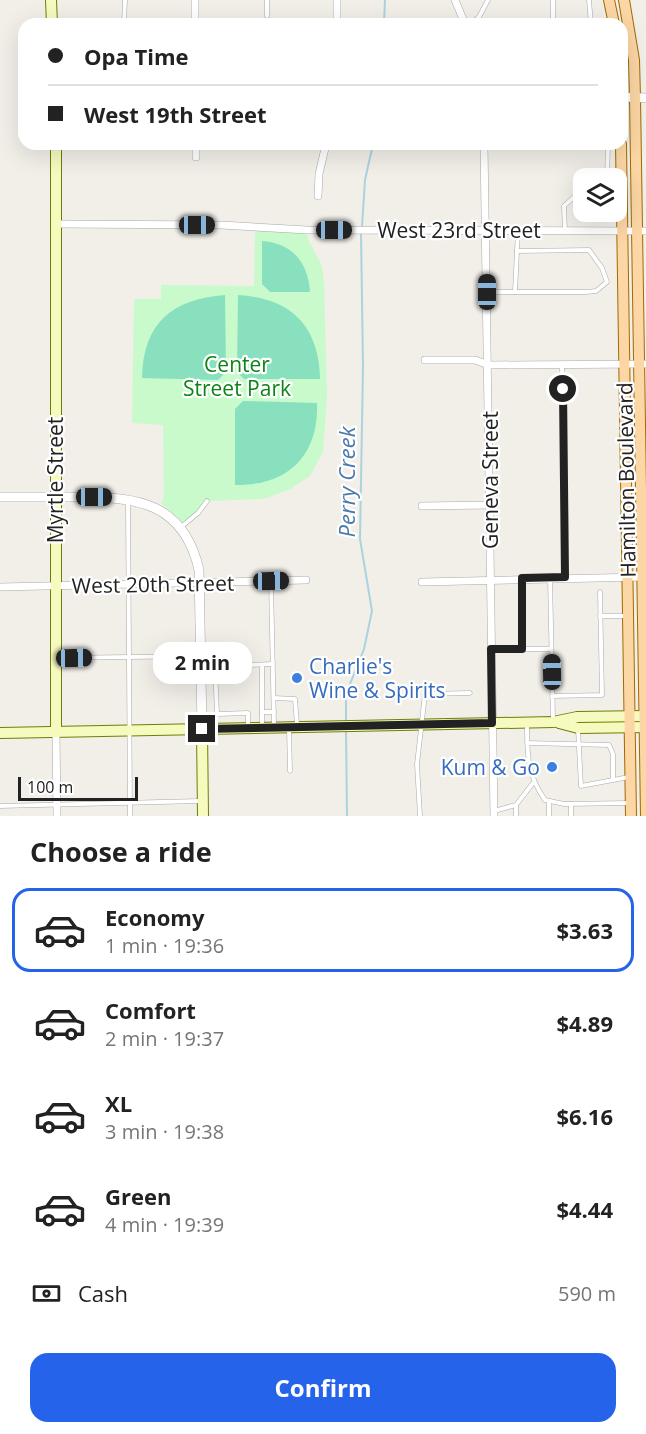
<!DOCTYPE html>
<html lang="en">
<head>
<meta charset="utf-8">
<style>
	:root { --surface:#fff; --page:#f6f6f6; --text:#222; --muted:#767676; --line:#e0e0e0; --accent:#2563eb }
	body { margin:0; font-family:"Open Sans",sans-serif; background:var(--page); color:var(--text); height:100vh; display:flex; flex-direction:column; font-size:22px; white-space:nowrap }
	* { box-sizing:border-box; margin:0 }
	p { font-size:20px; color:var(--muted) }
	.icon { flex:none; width:33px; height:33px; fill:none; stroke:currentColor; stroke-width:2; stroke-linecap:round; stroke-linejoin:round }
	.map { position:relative; height:816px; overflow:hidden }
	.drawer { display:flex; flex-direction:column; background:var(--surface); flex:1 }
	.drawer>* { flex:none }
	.top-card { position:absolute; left:18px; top:18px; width:610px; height:132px; border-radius:18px; box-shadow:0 6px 24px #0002; display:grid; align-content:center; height:132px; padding:0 30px; background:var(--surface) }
	.controls { position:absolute; left:573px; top:168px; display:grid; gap:12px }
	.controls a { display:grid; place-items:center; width:54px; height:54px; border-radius:12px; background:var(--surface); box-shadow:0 6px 24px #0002; font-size:30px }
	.scale { position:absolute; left:18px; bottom:15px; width:120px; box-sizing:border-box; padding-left:6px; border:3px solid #222; border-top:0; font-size:16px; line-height:21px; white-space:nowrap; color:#222; -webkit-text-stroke:4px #fff; paint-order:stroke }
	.end { position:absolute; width:27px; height:27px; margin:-14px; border:8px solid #222; background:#fff; box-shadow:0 0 0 3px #fff }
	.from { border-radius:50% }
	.bubble { position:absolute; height:42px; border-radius:18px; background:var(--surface); box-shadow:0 6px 24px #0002; font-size:20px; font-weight:700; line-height:42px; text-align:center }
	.car { position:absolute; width:18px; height:36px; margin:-18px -9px; border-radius:8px; box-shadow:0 0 4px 2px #0007; background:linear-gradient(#222 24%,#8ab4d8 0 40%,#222 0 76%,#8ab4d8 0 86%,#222 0) }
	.top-card b { display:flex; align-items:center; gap:21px; height:57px; font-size:22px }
	.top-card b+b { border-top:2px solid var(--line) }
	.top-card i { width:15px; height:15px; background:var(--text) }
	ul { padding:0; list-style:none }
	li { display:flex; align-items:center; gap:18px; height:84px; margin:0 12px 9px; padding:0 18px; border:3px solid transparent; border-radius:18px }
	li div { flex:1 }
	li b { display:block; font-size:22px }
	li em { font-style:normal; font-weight:700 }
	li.current { border-color:var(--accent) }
	li>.icon { width:54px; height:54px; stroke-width:1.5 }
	h2 { padding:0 30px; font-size:27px; line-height:72px }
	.pay { display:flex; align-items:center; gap:15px; height:66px; padding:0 30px; font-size:22px }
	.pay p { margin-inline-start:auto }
	.action { display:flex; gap:12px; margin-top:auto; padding:12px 30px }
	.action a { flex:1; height:69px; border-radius:18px; background:var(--accent); color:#fff; font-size:24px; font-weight:700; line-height:69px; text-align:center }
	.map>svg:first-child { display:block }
</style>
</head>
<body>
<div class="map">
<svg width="646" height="816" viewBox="0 0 646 816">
	<rect width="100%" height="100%" fill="#f2efe9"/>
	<!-- park -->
	<polygon fill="#c8facc" points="255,228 307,230 308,239 322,266 324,283 327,394 323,452 310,476 290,489 264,499 207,501 198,513 185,524 161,503 164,496 163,425 132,423 134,299 161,299 161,285 254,286"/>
	<!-- pitch -->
	<g fill="#88e0be">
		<path d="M262,241C292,243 308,262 310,292H270L262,284Z"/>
		<path d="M225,295L226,372L218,380L142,378C143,323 172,299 225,295Z"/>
		<path d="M238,295C291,298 319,326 320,379H244L237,372Z"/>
		<path d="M243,401L317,403C319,456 287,486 235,485V409Z"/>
	</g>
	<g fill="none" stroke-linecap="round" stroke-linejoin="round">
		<!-- stream -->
		<g stroke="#aad3df" stroke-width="2">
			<polyline points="384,24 385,0"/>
			<polyline points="362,227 365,180 373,144"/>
			<polyline points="346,723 346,694 364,649 372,611 360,539 363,366 361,233"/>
			<polyline points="346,729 347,816"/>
		</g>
		<defs>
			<g id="service">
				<polyline points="267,0 267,16"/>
				<polyline points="553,0 553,24"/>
				<polyline points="589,0 591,24"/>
				<polyline points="124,24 125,0"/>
				<polyline points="470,24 479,17 488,0"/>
				<polyline points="607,178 608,144"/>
				<polyline points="565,230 564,206 574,197 584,197"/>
				<polyline points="487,292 586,292 596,291 607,282 602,268 589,250 517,251"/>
				<polyline points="515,292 518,231"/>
				<polyline points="562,366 565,577"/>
				<polyline points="128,502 130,816"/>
				<polyline points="181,527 198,513 207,501"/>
				<polyline points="550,578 553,720"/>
				<polyline points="522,579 522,649"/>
				<polyline points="271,582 274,727"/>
				<polyline points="600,616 626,616"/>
				<polyline points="492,649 551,649"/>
				<polyline points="58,658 200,656"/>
				<polyline points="262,665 262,727"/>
				<polyline points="215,666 217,714 248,713 248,726"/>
				<polyline points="202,667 273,664"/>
				<polyline points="552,696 602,695 600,592"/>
				<polyline points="274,698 295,699 297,724"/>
				<polyline points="262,712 274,712"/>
				<path d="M527,723C527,753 527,775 545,800L564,804L629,803"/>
				<polyline points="289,728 290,771"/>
				<polyline points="578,729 581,786 629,777"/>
				<polyline points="527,743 609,745 613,754 613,779"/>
				<polyline points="549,801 549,816"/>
				<polyline points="571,804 571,816"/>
				<polyline points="516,805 516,816"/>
				<polyline points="0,806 200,801"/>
				<polyline points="494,811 516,805 533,783"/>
				<polyline points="420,816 417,764 425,694 470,693"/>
			</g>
			<g id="minor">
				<polyline points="455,0 465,24"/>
				<polyline points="195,24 195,0"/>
				<polyline points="337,24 337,0"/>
				<polyline points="196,144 196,157"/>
				<polyline points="484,144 494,816"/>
				<polyline points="318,196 319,174 326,144"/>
				<polyline points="56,224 221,225 307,230 646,231"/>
				<polyline points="425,360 475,360 489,365 646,364"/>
				<polyline points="422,506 490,505"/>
				<polyline points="422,582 642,577"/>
				<polyline points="0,587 306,580"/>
				<polyline points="56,732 57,816"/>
			</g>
			<g id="tertiary">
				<polyline points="622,97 646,98"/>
				<path d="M0,497C26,497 53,497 79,497C138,497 184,503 199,570L202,729"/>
			</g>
			<g id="secondary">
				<polyline points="51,0 52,24"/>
				<polyline points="56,144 56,732"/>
				<polyline points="559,723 578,728 646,727"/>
				<polyline points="202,729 203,816"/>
				<polyline points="0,733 553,722 577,717 646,716"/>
			</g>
			<g id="primary">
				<polyline points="609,0 614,24"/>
				<polyline points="624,0 634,60 635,98 646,816"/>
				<polyline points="621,144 631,816"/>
			</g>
		</defs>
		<!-- service casing -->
		<use href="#service" stroke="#a9a9a9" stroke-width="5"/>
		<!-- minor casing -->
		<use href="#minor" stroke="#a9a9a9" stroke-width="8"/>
		<!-- tertiary casing -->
		<use href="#tertiary" stroke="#a9a9a9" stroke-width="10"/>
		<!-- secondary casing -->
		<use href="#secondary" stroke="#707d05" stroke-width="12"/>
		<!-- primary casing -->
		<use href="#primary" stroke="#a06b00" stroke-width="12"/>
		<!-- service -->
		<use href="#service" stroke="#fff" stroke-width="4"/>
		<!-- minor -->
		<use href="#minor" stroke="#fff" stroke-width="7"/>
		<!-- tertiary -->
		<use href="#tertiary" stroke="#fff" stroke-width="9"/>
		<!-- secondary -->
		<use href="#secondary" stroke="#f7fabf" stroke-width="10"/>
		<!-- primary -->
		<use href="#primary" stroke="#fcd6a4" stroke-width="10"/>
	</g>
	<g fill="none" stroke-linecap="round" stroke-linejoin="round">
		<!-- route -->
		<polyline stroke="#222" stroke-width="8" points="202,729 492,723 491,649 522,649 522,578 565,577 563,389"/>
	</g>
	<!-- markers -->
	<g fill="#3f7fe0" stroke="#fff" stroke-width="2">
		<circle cx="297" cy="678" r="6"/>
		<circle cx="552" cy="767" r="6"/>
	</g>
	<g text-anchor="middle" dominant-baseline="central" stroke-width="4.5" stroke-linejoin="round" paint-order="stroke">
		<!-- street labels -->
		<g font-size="21" fill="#222" stroke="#fff">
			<text x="459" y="230">West 23rd Street</text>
			<text transform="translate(55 480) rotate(-90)">Myrtle Street</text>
			<text transform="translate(490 480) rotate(-90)">Geneva Street</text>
			<text transform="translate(626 480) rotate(-91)">Hamilton Boulevard</text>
			<text transform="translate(153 584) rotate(-1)">West 20th Street</text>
		</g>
		<!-- park labels -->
		<g font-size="21" fill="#0c8416" stroke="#fff">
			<text x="237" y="364">Center<tspan x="237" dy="24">Street Park</tspan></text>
		</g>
		<!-- shop labels -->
		<g font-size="21" fill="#366cbe" stroke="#fff" text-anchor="start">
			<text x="309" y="666">Charlie's<tspan x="309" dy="24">Wine &amp; Spirits</tspan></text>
			<text x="540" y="767" text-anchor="end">Kum &amp; Go</text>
		</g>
		<!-- water labels -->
		<g font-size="22" font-style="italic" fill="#4a7aab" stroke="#fff">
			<text transform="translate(346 482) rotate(-90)">Perry Creek</text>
		</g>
	</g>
</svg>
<div class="controls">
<a><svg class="icon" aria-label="layers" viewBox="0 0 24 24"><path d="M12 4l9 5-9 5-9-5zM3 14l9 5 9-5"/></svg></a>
</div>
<div class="scale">100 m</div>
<i class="end from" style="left:563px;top:389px"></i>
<i class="end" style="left:202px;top:729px"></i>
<div class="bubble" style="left:153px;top:642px;width:99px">2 min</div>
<i class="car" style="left:197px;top:225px;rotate:90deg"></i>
<i class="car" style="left:334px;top:230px;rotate:90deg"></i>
<i class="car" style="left:487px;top:292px;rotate:0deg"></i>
<i class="car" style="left:94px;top:497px;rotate:90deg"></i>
<i class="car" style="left:271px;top:581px;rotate:89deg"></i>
<i class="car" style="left:74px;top:658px;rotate:89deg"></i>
<i class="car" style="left:552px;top:672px;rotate:359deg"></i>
<div class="top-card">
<b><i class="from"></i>Opa Time</b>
<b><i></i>West 19th Street</b>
</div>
</div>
<section class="drawer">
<h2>Choose a ride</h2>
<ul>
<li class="current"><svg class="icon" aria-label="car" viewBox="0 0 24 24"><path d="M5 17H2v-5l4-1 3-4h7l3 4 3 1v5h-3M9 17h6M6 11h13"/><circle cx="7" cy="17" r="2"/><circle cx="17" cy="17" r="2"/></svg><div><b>Economy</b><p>1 min · 19:36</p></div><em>$3.63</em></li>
<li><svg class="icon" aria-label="car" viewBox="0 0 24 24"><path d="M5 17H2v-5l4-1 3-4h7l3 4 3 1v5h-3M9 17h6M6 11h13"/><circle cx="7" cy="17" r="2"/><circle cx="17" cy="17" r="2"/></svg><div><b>Comfort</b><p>2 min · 19:37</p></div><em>$4.89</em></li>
<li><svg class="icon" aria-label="car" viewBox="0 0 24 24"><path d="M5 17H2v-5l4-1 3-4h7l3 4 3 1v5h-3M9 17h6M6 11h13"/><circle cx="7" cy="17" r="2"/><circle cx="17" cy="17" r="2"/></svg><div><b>XL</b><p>3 min · 19:38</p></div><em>$6.16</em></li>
<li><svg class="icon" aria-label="car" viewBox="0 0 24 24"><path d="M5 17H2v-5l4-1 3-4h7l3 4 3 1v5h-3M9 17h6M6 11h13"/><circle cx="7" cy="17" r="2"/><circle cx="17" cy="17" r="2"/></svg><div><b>Green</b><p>4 min · 19:39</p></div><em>$4.44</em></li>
</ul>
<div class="pay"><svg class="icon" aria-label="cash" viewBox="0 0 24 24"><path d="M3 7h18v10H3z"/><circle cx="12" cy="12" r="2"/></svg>Cash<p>590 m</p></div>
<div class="action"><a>Confirm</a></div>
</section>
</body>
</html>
